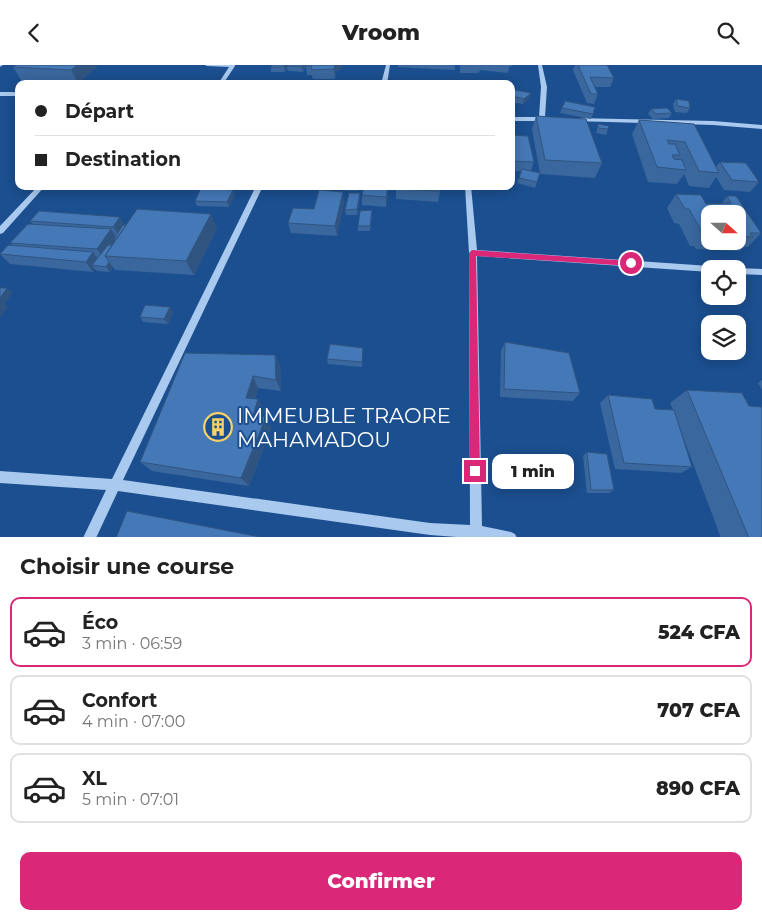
<!DOCTYPE html>
<html lang="fr">
<head>
<meta charset="utf-8">
<style>
	:root { --surface:#fff; --page:#f2f2f2; --text:#222; --muted:#767676; --line:#e0e0e0; --accent:#db2777 }
	body { margin:0; font-family:Montserrat,sans-serif; background:var(--page); color:var(--text); height:100vh; display:flex; flex-direction:column; font-size:19px; white-space:nowrap }
	* { box-sizing:border-box; margin:0 }
	p { font-size:16px; color:var(--muted) }
	.icon { flex:none; width:28px; height:28px; fill:none; stroke:currentColor; stroke-width:2; stroke-linecap:round; stroke-linejoin:round }
	.map { position:relative; height:472px; overflow:hidden }
	.sheet { display:flex; flex-direction:column; background:var(--surface); flex:1 }
	.sheet>* { flex:none }
	.hud { position:absolute; left:15px; top:15px; width:500px; height:110px; border-radius:10px; box-shadow:0 2px 12px #0003; display:grid; align-content:center; height:110px; padding:0 20px; background:var(--surface) }
	.needle { width:32px; rotate:111deg }
	.fabs { position:absolute; left:701px; top:140px; display:grid; gap:10px }
	.fabs a { display:grid; place-items:center; width:45px; height:45px; border-radius:10px; background:var(--surface); box-shadow:0 2px 12px #0003; font-size:25px }
	.end { position:absolute; width:22px; height:22px; margin:-11px; border:6px solid #db2777; background:#fff; box-shadow:0 0 0 2px #fff }
	.from { border-radius:50% }
	.bubble { position:absolute; height:35px; border-radius:10px; background:var(--surface); box-shadow:0 2px 12px #0003; font-size:16px; font-weight:800; line-height:35px; text-align:center }
	.hud b { display:flex; align-items:center; gap:18px; height:48px; font-size:19px }
	.hud b+b { border-top:1px solid var(--line) }
	.hud i { width:12px; height:12px; background:var(--text) }
	ul { padding:0; list-style:none }
	li { display:flex; align-items:center; gap:15px; height:70px; margin:0 10px 8px; padding:0 10px; border:2px solid var(--line); border-radius:10px }
	li div { flex:1 }
	li b { display:block; font-size:19px }
	li em { font-style:normal; font-weight:800 }
	li.on { border-color:var(--accent) }
	li>.icon { width:45px; height:45px; stroke-width:1.5 }
	h2 { padding:0 20px; font-size:22px; line-height:60px }
	.button { display:flex; gap:10px; margin-top:auto; padding:10px 20px }
	.button a { flex:1; height:58px; border-radius:10px; background:var(--accent); color:#fff; font-size:20px; font-weight:800; line-height:58px; text-align:center }
	header { display:flex; justify-content:space-between; align-items:center; height:65px; padding:0 20px; background:var(--surface); font-size:22px; font-weight:800 }
	.map>svg:first-child { display:block }
</style>
</head>
<body>
<header><svg class="icon" aria-label="back" viewBox="0 0 24 24"><path d="M15 5l-7 7 7 7"/></svg>Vroom<svg class="icon" aria-label="search" viewBox="0 0 24 24"><circle cx="10" cy="10" r="6"/><path d="M15 15l6 6"/></svg></header>
<div class="map">
<svg width="762" height="473" viewBox="0 0 762 473">
	<rect width="100%" height="100%" fill="#1b4f8f"/>
	<g fill="none" stroke-linecap="round" stroke-linejoin="round">
		<!-- minor -->
		<g fill="#a9c9ee" fill-rule="evenodd">
			<polygon points="0,0 3,0 0,2"/>
			<polygon points="205,0 235,0 235,1 223,19 218,19 229,2 207,1"/>
			<polygon points="386,0 390,0 387,19 381,19"/>
			<polygon points="538,0 542,0 547,22 545,52 550,54 547,56 511,56 511,52 539,52 541,22"/>
			<rect x="0" y="27" width="19" height="4"/>
			<polygon points="575,53 713,56 762,60 762,64 713,60 573,56 573,54"/>
			<polygon points="38,121 45,121 3,168 0,169 0,161"/>
			<polygon points="256,121 263,121 123,415 430,458 470,460 469,188 465,121 471,121 477,185 710,201 714,204 710,204 710,207 477,191 482,461 511,467 515,469 517,473 470,473 430,470 118,426 96,473 83,473 106,425 0,418 0,406 112,414"/>
			<polygon points="738,203 762,204 762,210 738,209 738,204 735,204"/>
		</g>
	</g>
	<!-- wall -->
	<g fill="#3a679d" fill-rule="evenodd">
		<polygon points="306,0 340,5 336,6 335,14 315,14 312,13 312,10 307,10 306,1 303,7 288,6 287,3 285,7 271,7 271,2"/>
		<polygon points="398,0 455,0 455,5 398,2"/>
		<polygon points="460,0 512,0 512,1 509,2 508,8 480,5 479,8 460,8"/>
		<polygon points="575,0 607,0 614,13 610,22 594,22 598,29 594,39 587,38 573,5"/>
		<polygon points="13,2 97,2 78,18 21,15"/>
		<polygon points="531,28 529,33 523,39 511,37 512,31"/>
		<polygon points="676,34 690,43 687,48 675,47 673,39"/>
		<polygon points="565,36 593,49 591,54 560,48"/>
		<polygon points="651,44 672,48 669,53 653,54 648,49"/>
		<polygon points="536,51 602,98 595,113 540,109 532,64"/>
		<polygon points="639,55 694,59 716,102 720,97 759,117 750,127 724,125 716,112 709,123 689,121 684,109 677,119 648,117 632,69"/>
		<polygon points="598,59 608,64 606,70 596,68"/>
		<polygon points="511,70 534,97 531,106 540,108 535,123 517,118 521,106 511,106"/>
		<polygon points="193,121 228,121 226,124 233,125 235,130 229,142 197,141 195,136 201,124 194,123"/>
		<polygon points="296,121 358,121 357,126"/>
		<polygon points="364,121 389,121 386,142 362,140 362,130"/>
		<polygon points="396,121 440,126 438,137 396,134"/>
		<path d="M676,129L706,139L722,138L727,131L761,168L748,182H744L740,186L696,184L694,181H690L679,159L674,158L667,143ZM710,149H738V176H710Z"/>
		<polygon points="360,133 357,150 346,150 345,145"/>
		<polygon points="344,137 337,171 291,168 288,158 314,144"/>
		<polygon points="372,151 370,166 358,166 358,161"/>
		<polygon points="30,156 125,160 217,163 194,210 115,205 113,202 110,207 97,206 95,204 93,207 10,199 0,189 13,181 10,178 33,159"/>
		<polygon points="170,242 173,247 168,259 143,257 140,252"/>
		<polygon points="505,277 580,328 573,336 500,332 501,286"/>
		<polygon points="363,288 362,302 328,299 327,294"/>
		<polygon points="275,290 280,302 281,326 258,323 255,334 258,334 264,345 262,352 266,352 271,363 249,421 152,406 140,397"/>
		<polygon points="762,315 762,325 758,318"/>
		<polygon points="687,325 762,473 721,473 682,369 692,402 681,408 615,404 600,338 608,330 655,344 673,345 670,338"/>
		<polygon points="587,387 614,425 609,428 587,428 583,391"/>
		<polygon points="523,394 545,410 542,413 522,415 521,397"/>
	</g>
	<!-- shaded-wall -->
	<g fill="#305480">
		<polygon points="77,0 97,0 97,2 78,18 71,5"/>
		<polygon points="285,0 288,0 287,1 287,3 285,7 284,2"/>
		<polygon points="303,0 306,0 303,7 302,2"/>
		<polygon points="333,0 343,0 340,5 336,6 335,14"/>
		<polygon points="531,28 529,33 523,39 524,34"/>
		<polygon points="388,121 389,121 386,142 386,132"/>
		<polygon points="233,125 235,130 229,142 227,137"/>
		<polygon points="343,127 344,137 337,171 335,161"/>
		<polygon points="360,128 360,133 357,150 357,144"/>
		<polygon points="211,149 217,163 194,210 186,196"/>
		<polygon points="120,152 126,162 120,172 113,162"/>
		<polygon points="111,164 118,174 114,174 116,178 105,191 104,194 97,184"/>
		<polygon points="93,187 100,197 92,200 95,204 93,207 86,197"/>
		<polygon points="109,197 113,202 110,207 106,202"/>
		<polygon points="7,223 12,228 5,239 0,235 0,233"/>
		<polygon points="0,235 8,242 0,252"/>
		<polygon points="170,242 173,247 168,259 164,254"/>
		<polygon points="275,290 280,302 281,326 276,315"/>
		<polygon points="253,311 258,323 252,344 246,333"/>
		<polygon points="258,334 264,345 259,361 253,350"/>
		<polygon points="266,352 271,363 249,421 241,413"/>
	</g>
	<!-- building -->
	<g fill="#4478b7" stroke="#305480">
		<polygon points="16,0 77,0 71,5 13,2"/>
		<polygon points="272,0 285,0 284,2 271,2"/>
		<polygon points="287,0 303,0 302,2 287,1"/>
		<polygon points="307,0 335,0 334,4 314,5 311,4 312,1 306,1"/>
		<polygon points="578,0 607,0 614,13 590,12 598,29 591,29"/>
		<polygon points="516,25 531,28 524,34 512,31"/>
		<polygon points="676,34 689,36 690,43 678,41"/>
		<polygon points="565,36 595,42 593,49 562,43"/>
		<polygon points="667,43 672,48 656,49 651,44"/>
		<polygon points="536,51 586,54 602,98 545,95"/>
		<polygon points="639,55 694,59 719,108 699,106 685,77 667,75 669,79 675,79 680,90 672,90 674,94 682,95 686,105 657,102"/>
		<polygon points="598,59 609,61 608,64 598,63"/>
		<polygon points="511,70 528,71 534,97 511,96"/>
		<polygon points="720,97 746,98 759,117 732,115"/>
		<polygon points="522,104 540,108 537,117 519,113"/>
		<polygon points="364,121 388,121 386,132 362,130"/>
		<polygon points="396,121 440,121 440,126 396,124"/>
		<polygon points="201,123 233,125 227,137 195,136"/>
		<polygon points="319,125 343,127 335,161 288,158 293,143 314,144"/>
		<polygon points="349,128 360,128 357,144 345,145"/>
		<polygon points="676,129 701,130 706,139 731,138 727,131 736,131 761,168 750,168 753,172 738,171 738,149 710,149 710,170 707,170 706,167 702,167 689,144 685,144"/>
		<polygon points="137,144 211,149 186,196 105,191"/>
		<polygon points="372,145 370,161 358,161 360,146"/>
		<polygon points="39,146 120,152 113,162 30,156"/>
		<polygon points="28,159 111,164 97,184 10,178"/>
		<polygon points="123,160 126,160 116,174 114,174"/>
		<polygon points="8,180 93,187 86,197 0,189"/>
		<polygon points="108,180 112,180 105,191 109,197 106,202 92,200"/>
		<polygon points="0,223 7,223 0,233"/>
		<polygon points="145,240 170,242 164,254 140,252"/>
		<polygon points="505,277 569,288 580,328 504,324"/>
		<polygon points="330,279 363,283 362,297 327,294"/>
		<polygon points="185,288 275,290 276,315 253,311 246,333 258,334 253,350 266,352 241,413 140,397"/>
		<polygon points="687,325 742,328 749,341 762,342 762,473 749,473"/>
		<polygon points="608,330 652,334 655,344 674,345 692,402 624,398"/>
		<polygon points="587,387 607,389 614,425 591,425"/>
		<polygon points="523,394 545,394 545,410 525,411"/>
		<polygon points="127,446 265,473 116,473"/>
	</g>
	<!-- route -->
	<polygon fill="#db2777" points="472,185 631,196 635,198 631,201 476,191 480,406 479,410 475,412 471,410 470,406 469,188"/>
	<!-- icons -->
	<defs>
		<symbol id="building-ring" viewBox="-11 -11 22 22"><circle r="9.5" fill="#1b4f8f" stroke="#ffd166" stroke-width="1.5"/><path d="M-4-6H4V6H1V3H-1V6H-4ZM-2.5-4.3h1.7v1.8h-1.7ZM.8-4.3h1.7v1.8H.8ZM-2.5-1h1.7V.8h-1.7ZM.8-1h1.7V.8H.8Z" fill="#ffd166"/></symbol>
	</defs>
	<g fill-rule="evenodd">
		<use href="#building-ring" x="202" y="346" width="32" height="32"/>
	</g>
	<g text-anchor="middle" dominant-baseline="central" stroke-width="4" stroke-linejoin="round" paint-order="stroke">
		<!-- near-poi labels -->
		<g font-size="21" fill="#fff" stroke="#1b4f8f" text-anchor="start">
			<text x="237" y="350">IMMEUBLE TRAORE<tspan x="237" dy="24">MAHAMADOU</tspan></text>
		</g>
	</g>
</svg>
<div class="fabs">
<a><svg class="needle" viewBox="-14 -14 28 28"><path d="M0-13l5 13h-10z" fill="#e53935"/><path d="M0 13l5-13h-10z" fill="#767676"/></svg></a>
<a><svg class="icon" aria-label="locate" viewBox="0 0 24 24"><circle cx="12" cy="12" r="6"/><path d="M12 2v4M12 18v4M2 12h4M18 12h4"/></svg></a>
<a><svg class="icon" aria-label="layers" viewBox="0 0 24 24"><path d="M12 4l9 5-9 5-9-5zM3 14l9 5 9-5"/></svg></a>
</div>
<i class="end from" style="left:631px;top:198px"></i>
<i class="end" style="left:475px;top:406px"></i>
<div class="bubble" style="left:492px;top:389px;width:82px">1 min</div>
<div class="hud">
<b><i class="from"></i>Départ</b>
<b><i></i>Destination</b>
</div>
</div>
<section class="sheet">
<h2>Choisir une course</h2>
<ul>
<li class="on"><svg class="icon" aria-label="car" viewBox="0 0 24 24"><path d="M5 17H2v-5l4-1 3-4h7l3 4 3 1v5h-3M9 17h6M6 11h13"/><circle cx="7" cy="17" r="2"/><circle cx="17" cy="17" r="2"/></svg><div><b>Éco</b><p>3 min · 06:59</p></div><em>524 CFA</em></li>
<li><svg class="icon" aria-label="car" viewBox="0 0 24 24"><path d="M5 17H2v-5l4-1 3-4h7l3 4 3 1v5h-3M9 17h6M6 11h13"/><circle cx="7" cy="17" r="2"/><circle cx="17" cy="17" r="2"/></svg><div><b>Confort</b><p>4 min · 07:00</p></div><em>707 CFA</em></li>
<li><svg class="icon" aria-label="car" viewBox="0 0 24 24"><path d="M5 17H2v-5l4-1 3-4h7l3 4 3 1v5h-3M9 17h6M6 11h13"/><circle cx="7" cy="17" r="2"/><circle cx="17" cy="17" r="2"/></svg><div><b>XL</b><p>5 min · 07:01</p></div><em>890 CFA</em></li>
</ul>
<div class="button"><a>Confirmer</a></div>
</section>
</body>
</html>
